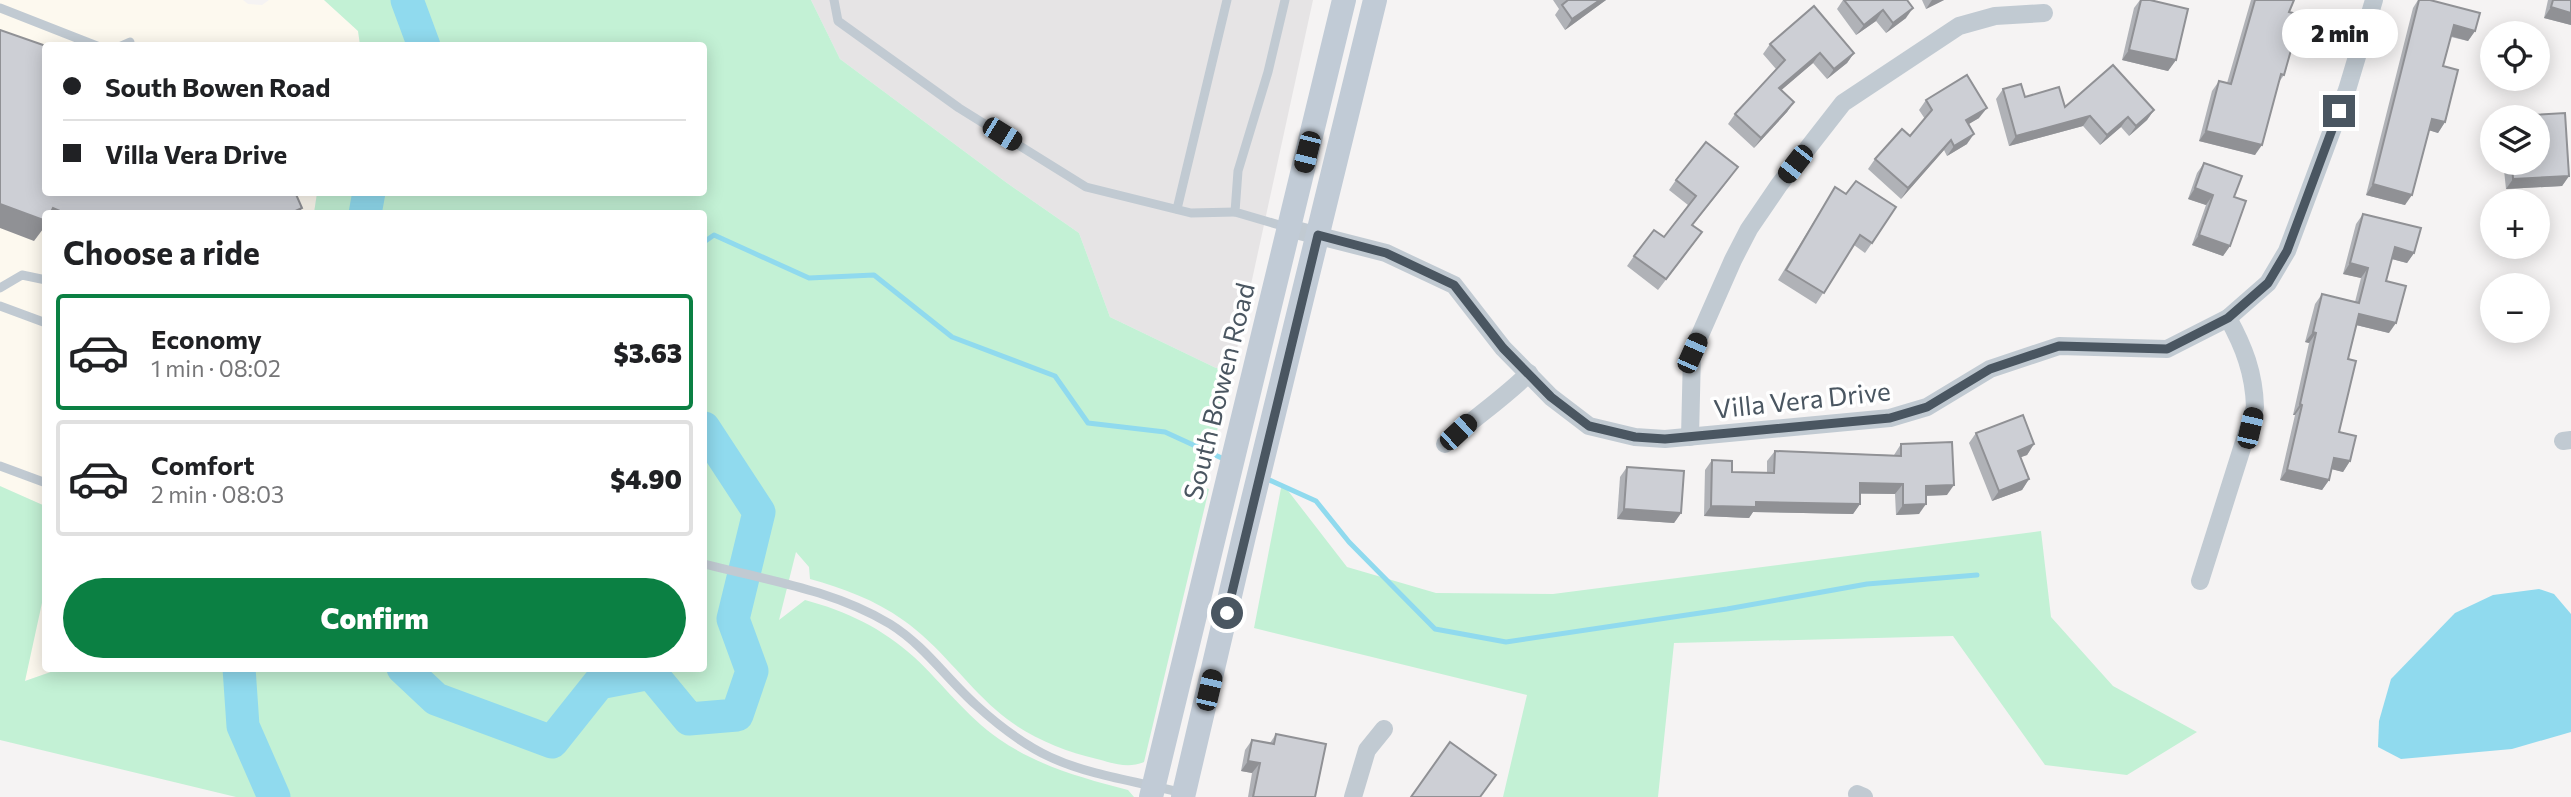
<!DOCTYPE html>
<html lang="en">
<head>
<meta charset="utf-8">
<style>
	:root { --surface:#fff; --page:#f6f6f6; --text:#202124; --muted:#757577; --line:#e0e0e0; --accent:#0b8043 }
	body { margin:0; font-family:Commissioner,sans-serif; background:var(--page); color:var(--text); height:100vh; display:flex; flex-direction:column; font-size:26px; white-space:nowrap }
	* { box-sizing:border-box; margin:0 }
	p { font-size:23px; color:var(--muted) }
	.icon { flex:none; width:38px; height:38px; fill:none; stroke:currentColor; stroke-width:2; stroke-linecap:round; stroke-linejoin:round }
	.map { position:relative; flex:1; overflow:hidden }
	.drawer { position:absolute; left:42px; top:210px; width:665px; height:462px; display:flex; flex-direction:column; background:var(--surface); border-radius:7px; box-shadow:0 4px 18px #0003 }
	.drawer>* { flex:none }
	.banner { position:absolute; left:42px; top:42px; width:665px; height:154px; border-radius:7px; box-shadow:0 4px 18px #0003; display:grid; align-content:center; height:154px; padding:0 21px; background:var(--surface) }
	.fabs { position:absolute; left:2480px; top:21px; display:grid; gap:14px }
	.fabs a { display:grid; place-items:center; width:70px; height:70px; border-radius:50%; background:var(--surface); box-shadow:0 4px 18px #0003; font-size:35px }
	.end { position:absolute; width:32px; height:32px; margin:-16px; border:9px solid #4a5661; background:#fff; box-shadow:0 0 0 4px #fff }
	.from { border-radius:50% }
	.bubble { position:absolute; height:49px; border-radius:24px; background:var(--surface); box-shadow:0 4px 18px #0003; font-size:23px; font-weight:800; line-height:49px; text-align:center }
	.car { position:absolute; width:21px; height:42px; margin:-21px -10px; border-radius:9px; box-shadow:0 0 5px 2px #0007; background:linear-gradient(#222 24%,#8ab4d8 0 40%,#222 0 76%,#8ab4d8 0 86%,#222 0) }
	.banner b { display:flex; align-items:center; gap:24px; height:66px; font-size:26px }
	.banner b+b { border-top:2px solid var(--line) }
	.banner i { width:18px; height:18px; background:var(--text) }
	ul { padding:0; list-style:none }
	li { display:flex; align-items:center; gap:21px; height:116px; margin:0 14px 10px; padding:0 7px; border:4px solid var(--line); border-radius:7px }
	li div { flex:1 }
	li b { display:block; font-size:26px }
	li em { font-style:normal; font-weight:800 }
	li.on { border-color:var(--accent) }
	li>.icon { width:63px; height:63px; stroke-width:1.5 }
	h2 { padding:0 21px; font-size:32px; line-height:84px }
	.cta { display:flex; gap:14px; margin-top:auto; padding:14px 21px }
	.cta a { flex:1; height:80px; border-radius:42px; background:var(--accent); color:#fff; font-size:28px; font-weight:800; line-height:80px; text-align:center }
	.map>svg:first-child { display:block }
</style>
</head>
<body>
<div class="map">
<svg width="2571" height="797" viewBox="0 0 2571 797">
	<rect width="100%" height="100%" fill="#f5f3f3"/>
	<!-- commercial -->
	<g fill="#fdf9ef">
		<polygon points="0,0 243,0 248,4 262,5 269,0 324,0 358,31 360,45 46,46 46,192 317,193 314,213 46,214 45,506 0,487"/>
		<polygon points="45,589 46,668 62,669 24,681"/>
	</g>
	<!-- education -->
	<polygon fill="#e6e4e5" points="811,0 1313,0 1233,367 1216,368 1110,317 1079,233 1007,183 840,59"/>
	<!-- green -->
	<g fill="#c3f1d5">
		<path d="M324,0H811L840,59L1007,183L1079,233L1110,317L1216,368L1233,367L1203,487L1209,489L1144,762C1127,769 1113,763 1097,759C1060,750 1024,735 996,710C964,682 939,645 903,620C875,600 843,588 810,579L809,567L796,552L779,620L805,600C846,611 882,628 914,657C943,684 966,716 999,739C1038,766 1082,778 1128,790L1134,797H236L0,740V486L45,506V589L25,681L62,668H704V214L314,213L317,193L704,192V46L360,45L358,31Z"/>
		<polygon points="1282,483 1347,567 1436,593 1553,594 2041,531 2051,617 2113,686 2197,732 2127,775 2045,765 1953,636 1674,643 1658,797 1503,797 1527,695 1254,628"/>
	</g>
	<!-- water -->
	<polygon fill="#90daee" points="2539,589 2554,594 2571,614 2571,732 2512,749 2401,759 2378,747 2379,721 2391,679 2455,613 2493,595"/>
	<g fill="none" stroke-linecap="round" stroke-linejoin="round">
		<!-- stream -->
		<g stroke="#90daee" stroke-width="5">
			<polyline points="704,242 714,235 809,278 874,275 952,337 1055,376 1088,423 1165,432 1226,460"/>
			<polyline points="1267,479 1316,501 1349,542 1435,629 1506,642 1727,609 1867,584 1977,575"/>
		</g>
		<!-- river -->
		<g stroke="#90daee" stroke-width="33">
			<polyline points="407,0 424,46"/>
			<polyline points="365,214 369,192"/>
			<polyline points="239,668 243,726 274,797"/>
			<polyline points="403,668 436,699 552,742 599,683 651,673 689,719 737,715 752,671 733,619 759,512 704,428"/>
		</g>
		<!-- lane -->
		<g stroke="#c1cad2" stroke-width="9">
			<polyline points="834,0 838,21 959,108 1086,187 1191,213 1235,212"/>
			<polyline points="1285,0 1268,72 1238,171 1235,212 1286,227"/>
			<polyline points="0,8 97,46"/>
			<polyline points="121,46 130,42"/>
			<polyline points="1177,209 1227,0"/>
			<polyline points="0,288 22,275 46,280"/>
			<polyline points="0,306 46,323"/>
			<polyline points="0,466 46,483"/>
			<path d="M704,564C767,580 834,590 890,624C924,645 947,679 976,705C998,725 1022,744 1050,757C1091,776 1140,782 1183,793"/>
		</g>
		<!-- street -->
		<g stroke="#c1cad2" stroke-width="18">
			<polyline points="1288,228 1386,253 1454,285 1503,348 1551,397 1589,426 1635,437 1665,439 1890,418 1927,407 1990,369 2059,346 2167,349 2228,318 2268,283 2287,251 2347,90 2374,0"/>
			<polyline points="1690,437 1692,353 1733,260 1749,229 1779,185 1843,103 1959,26 1995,16 2044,13"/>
			<polyline points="2563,441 2571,440"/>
			<path d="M1445,444C1472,419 1503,399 1529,373"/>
			<path d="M2200,581L2255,407C2254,373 2244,347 2228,318"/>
			<polyline points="1857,794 1864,797"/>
			<polyline points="1353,797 1367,750 1384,729"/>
		</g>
		<!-- secondary -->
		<g stroke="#c1cbd6" stroke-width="24">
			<polyline points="1151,797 1344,0"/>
			<polyline points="1183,797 1244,536 1375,0"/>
		</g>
	</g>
	<!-- wall -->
	<g fill="#b0b2b7">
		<polygon points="1553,0 1606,0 1565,30 1555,15 1559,9"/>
		<polygon points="1843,0 1907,0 1906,18 1886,33 1876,21 1856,35 1837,9"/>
		<polygon points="1922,0 1944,0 1926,9"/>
		<polygon points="2140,0 2150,0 2176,60 2168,71 2122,60 2134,8"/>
		<polygon points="2251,0 2294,0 2289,12 2284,75 2279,82 2255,155 2199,141 2212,91 2219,81 2227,83"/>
		<polygon points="2418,0 2430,0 2475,31 2468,41 2451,37 2443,66 2445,122 2438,133 2429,130 2405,205 2366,195 2413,8"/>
		<polygon points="2548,0 2571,0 2571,25 2544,18"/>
		<polygon points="1770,44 1854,53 1847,63 1827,79 1813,63 1781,90 1794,102 1787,112 1754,148 1728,124 1735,114 1776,69 1763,54"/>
		<polygon points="2003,89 2025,97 2065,107 2154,110 2147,120 2129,136 2121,127 2100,145 2083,126 2009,146 1996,99"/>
		<polygon points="1926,100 1979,118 1968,124 1967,144 1947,156 1944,150 1901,199 1868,169 1875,159 1910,136 1925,119 1919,110"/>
		<polygon points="2565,113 2569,176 2562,186 2506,189 2504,170 2510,163 2538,163 2538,117 2533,117 2534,115"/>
		<polygon points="2204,163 2234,197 2230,246 2223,256 2192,245 2206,205 2188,199 2197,173"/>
		<polygon points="1731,177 1693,225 1695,242 1658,290 1627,266 1634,256 1664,237 1688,205 1669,190 1676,180"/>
		<polygon points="1835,187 1872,243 1865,253 1854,245 1816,304 1778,280"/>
		<polygon points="2363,214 2414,253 2407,263 2392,259 2386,281 2389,333 2356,325 2348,359 2339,432 2350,461 2343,472 2332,469 2329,480 2322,490 2280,480 2295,415 2293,415 2309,343 2305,342 2315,304 2322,294 2355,302 2361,278 2343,274 2356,224"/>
		<polygon points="1976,433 2034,444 2027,455 2020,457 2029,479 2022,490 1992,501 1969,443"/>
		<polygon points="1901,444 1947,495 1926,496 1919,514 1896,515 1895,494 1860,494 1860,504 1853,514 1753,512 1749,518 1704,516 1705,470 1712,460 1732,472 1767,473 1767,461 1775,451 1894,455"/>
		<polygon points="1627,467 1681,513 1674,523 1617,519 1620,477"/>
		<polygon points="1276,734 1315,797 1248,797 1252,773 1241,771 1245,750 1252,740 1270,743"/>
	</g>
	<!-- shaded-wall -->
	<g fill="#909195">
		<polygon points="1600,0 1606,0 1565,30 1572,19"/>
		<polygon points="1932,0 1944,0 1926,9"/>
		<polygon points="2551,7 2571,13 2571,25 2544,18"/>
		<polygon points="1913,8 1906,18 1886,33 1893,23"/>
		<polygon points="1883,10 1876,21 1856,35 1864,25"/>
		<polygon points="2454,25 2475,31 2468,41 2447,35"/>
		<polygon points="2129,50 2176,60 2168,71 2122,60"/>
		<polygon points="1820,53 1813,63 1772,98 1779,88"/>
		<polygon points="1854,53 1847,63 1827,79 1834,69"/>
		<polygon points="1794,102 1787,112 1754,148 1761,138"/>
		<polygon points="1987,108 1979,118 1959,130 1966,120"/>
		<polygon points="2154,110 2147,120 2129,136 2136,126"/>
		<polygon points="2090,116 2083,126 2009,146 2016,136"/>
		<polygon points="2128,117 2121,127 2100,145 2107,135"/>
		<polygon points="2432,119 2445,122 2438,133 2425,129"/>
		<polygon points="2206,131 2262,145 2255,155 2199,141"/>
		<polygon points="1974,134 1967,144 1947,156 1954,146"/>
		<polygon points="1951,140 1944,150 1901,199 1908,188"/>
		<polygon points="2569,176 2562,186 2506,189 2513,179"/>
		<polygon points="2373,184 2412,195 2405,205 2366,195"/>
		<polygon points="2195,188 2213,195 2206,205 2188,199"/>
		<polygon points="0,204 46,218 46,230 43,229 34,241 0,228"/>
		<polygon points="53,208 67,214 49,214"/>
		<polygon points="302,208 298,214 289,214"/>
		<polygon points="2199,235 2230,246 2223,256 2192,245"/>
		<polygon points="2395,247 2414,253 2407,263 2388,258"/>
		<polygon points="2350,263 2368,268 2361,278 2343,274"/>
		<polygon points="2359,314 2396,323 2389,333 2352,324"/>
		<polygon points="2313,332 2316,333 2309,343 2305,342"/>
		<polygon points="2300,404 2302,405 2295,415 2293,415"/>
		<polygon points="2034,444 2027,455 2011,461 2018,451"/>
		<polygon points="2334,458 2350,461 2343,472 2327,468"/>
		<polygon points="2287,470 2329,480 2322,490 2280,480"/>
		<polygon points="2029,479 2022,490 1992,501 1999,491"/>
		<polygon points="1860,483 1903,484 1895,494 1853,493"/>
		<polygon points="1954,485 1947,495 1918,496 1926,486"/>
		<polygon points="1756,502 1860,504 1853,514 1753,512 1749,518 1704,516 1711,506"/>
		<polygon points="1926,504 1919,514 1896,515 1903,505"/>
		<polygon points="1624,509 1681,513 1674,523 1617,519"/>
		<polygon points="1248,761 1260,763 1252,773 1241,771"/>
	</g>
	<!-- building -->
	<g fill="#cdcfd5" stroke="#909195" stroke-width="2">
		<polygon points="1568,0 1600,0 1572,19 1562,5"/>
		<polygon points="1844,0 1907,0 1913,8 1893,23 1883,10 1864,25"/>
		<polygon points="2141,0 2150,0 2188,9 2176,60 2129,50"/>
		<polygon points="2255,0 2294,0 2289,12 2301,15 2284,75 2281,74 2262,145 2206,131 2219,81 2231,84"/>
		<polygon points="2419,0 2430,0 2480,13 2475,31 2454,25 2443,66 2458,70 2445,122 2432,119 2412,195 2373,184"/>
		<polygon points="2553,0 2571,0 2571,13 2551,7"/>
		<polygon points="1814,6 1854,53 1834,69 1820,53 1779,88 1794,102 1761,138 1735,114 1785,60 1770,44"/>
		<polygon points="0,30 46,46 46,192 295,192 302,208 289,214 67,214 53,208 50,214 46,214 46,221 0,204"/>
		<polygon points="2113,65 2154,110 2136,126 2128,117 2107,135 2090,116 2016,136 2003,89 2021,84 2025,97 2059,87 2065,107"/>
		<polygon points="1967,75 1987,108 1966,120 1974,134 1954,146 1951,140 1908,188 1875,159 1902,129 1910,136 1932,110 1926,100"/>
		<polygon points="2565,113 2569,176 2513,179 2512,163 2538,163 2538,117 2534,117 2534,115"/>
		<polygon points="1706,142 1738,167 1692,225 1702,232 1666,279 1634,256 1654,230 1664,237 1696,196 1676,180"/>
		<polygon points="2204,163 2242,176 2234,197 2246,201 2230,246 2199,235 2213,195 2195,188"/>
		<polygon points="1856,181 1896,207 1872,243 1860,235 1824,293 1786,270 1835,187 1846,194"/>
		<polygon points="2363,214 2421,228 2414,253 2395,247 2386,281 2406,286 2396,323 2359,314 2348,359 2356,361 2339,432 2356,436 2350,461 2334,458 2329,480 2287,470 2302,405 2300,404 2316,333 2313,332 2322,294 2359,303 2368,268 2350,263"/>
		<polygon points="2023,415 2034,444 2018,451 2029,479 1999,491 1976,433"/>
		<polygon points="1952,442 1954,485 1926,486 1926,504 1903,505 1903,484 1860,483 1860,504 1756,502 1756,507 1711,506 1712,460 1732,461 1732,472 1774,473 1775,451 1901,456 1901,444"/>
		<polygon points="1627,467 1684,471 1681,513 1624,509"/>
		<polygon points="1276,734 1326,744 1315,797 1253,797 1260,763 1248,761 1252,740 1274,744"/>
		<polygon points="1450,742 1496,775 1480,797 1411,797"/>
	</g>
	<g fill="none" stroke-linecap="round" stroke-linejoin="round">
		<!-- route -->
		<polyline stroke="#4a5661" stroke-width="9" points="1227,613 1318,235 1386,253 1454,285 1503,348 1551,397 1589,426 1635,437 1665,439 1890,418 1927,407 1990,369 2059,346 2167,349 2228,318 2268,283 2287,251 2339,111"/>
	</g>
	<g text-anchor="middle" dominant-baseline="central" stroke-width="7" stroke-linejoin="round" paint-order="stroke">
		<!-- street labels -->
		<g font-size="26" fill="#4a5661" stroke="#fff">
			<text transform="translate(1218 391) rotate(-76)">South Bowen Road</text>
			<text transform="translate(1802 399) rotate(-6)">Villa Vera Drive</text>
		</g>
	</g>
</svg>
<div class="fabs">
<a><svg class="icon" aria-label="locate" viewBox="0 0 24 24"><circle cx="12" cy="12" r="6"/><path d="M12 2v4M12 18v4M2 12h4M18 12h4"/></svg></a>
<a><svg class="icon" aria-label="layers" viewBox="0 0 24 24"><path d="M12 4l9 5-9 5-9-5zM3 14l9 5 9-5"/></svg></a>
<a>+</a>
<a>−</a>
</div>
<i class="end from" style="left:1227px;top:613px"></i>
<i class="end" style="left:2339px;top:111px"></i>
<div class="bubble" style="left:2282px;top:9px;width:116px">2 min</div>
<i class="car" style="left:1002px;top:134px;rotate:122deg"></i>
<i class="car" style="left:1307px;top:152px;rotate:194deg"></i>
<i class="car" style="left:1795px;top:164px;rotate:218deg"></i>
<i class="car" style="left:1692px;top:353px;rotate:24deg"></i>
<i class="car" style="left:2250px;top:428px;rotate:13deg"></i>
<i class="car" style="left:1458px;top:432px;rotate:47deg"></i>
<i class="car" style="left:1209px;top:690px;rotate:13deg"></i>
<div class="banner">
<b><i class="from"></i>South Bowen Road</b>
<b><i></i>Villa Vera Drive</b>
</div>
<section class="drawer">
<h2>Choose a ride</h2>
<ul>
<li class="on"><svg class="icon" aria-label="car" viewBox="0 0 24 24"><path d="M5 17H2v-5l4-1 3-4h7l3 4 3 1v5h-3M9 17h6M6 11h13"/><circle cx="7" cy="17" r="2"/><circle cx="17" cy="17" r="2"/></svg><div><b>Economy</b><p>1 min · 08:02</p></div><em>$3.63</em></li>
<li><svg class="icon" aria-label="car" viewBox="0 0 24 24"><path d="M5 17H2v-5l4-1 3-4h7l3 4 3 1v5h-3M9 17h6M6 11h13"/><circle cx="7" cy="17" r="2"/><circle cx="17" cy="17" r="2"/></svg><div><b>Comfort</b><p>2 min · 08:03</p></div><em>$4.90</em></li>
</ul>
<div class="cta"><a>Confirm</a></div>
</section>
</div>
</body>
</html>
